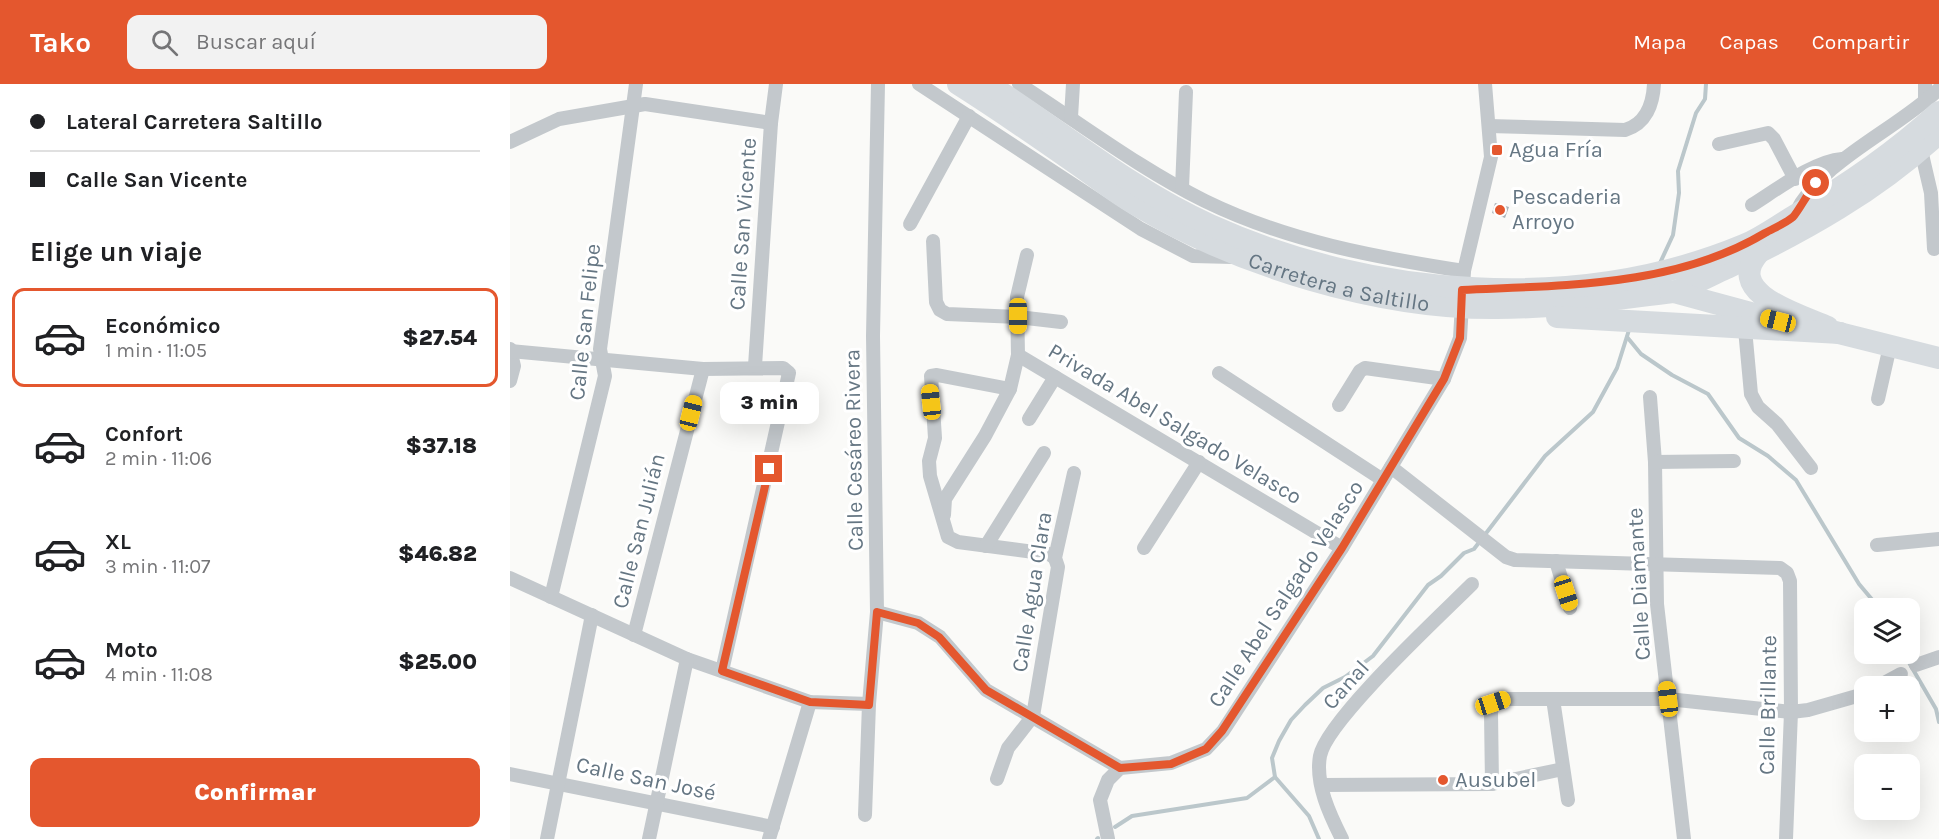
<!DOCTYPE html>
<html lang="es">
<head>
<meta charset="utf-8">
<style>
	:root { --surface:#fff; --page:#f2f2f2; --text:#202124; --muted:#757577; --line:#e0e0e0; --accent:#e4572e }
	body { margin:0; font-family:Karla,sans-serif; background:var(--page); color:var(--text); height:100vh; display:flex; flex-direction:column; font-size:22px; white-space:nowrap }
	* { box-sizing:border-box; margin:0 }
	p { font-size:20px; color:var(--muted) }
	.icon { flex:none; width:33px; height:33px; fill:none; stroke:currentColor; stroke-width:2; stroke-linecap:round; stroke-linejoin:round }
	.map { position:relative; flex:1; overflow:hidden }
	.panel { display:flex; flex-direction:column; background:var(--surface); width:510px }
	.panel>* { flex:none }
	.hud { display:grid; align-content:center; height:132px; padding:0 30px; background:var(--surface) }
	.tools { position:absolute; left:1344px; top:514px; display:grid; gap:12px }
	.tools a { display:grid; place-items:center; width:66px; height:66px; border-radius:12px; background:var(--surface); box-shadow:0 6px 24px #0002; font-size:30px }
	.end { position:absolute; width:27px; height:27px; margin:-14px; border:8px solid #e4572e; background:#fff; box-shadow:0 0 0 3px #fff }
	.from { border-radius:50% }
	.bubble { position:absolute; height:42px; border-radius:12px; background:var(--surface); box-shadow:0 6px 24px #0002; font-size:20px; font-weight:800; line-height:42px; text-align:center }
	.car { position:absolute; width:18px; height:36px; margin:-18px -9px; border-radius:8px; box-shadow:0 0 4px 2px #0007; background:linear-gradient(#f5c518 24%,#345 0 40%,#f5c518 0 76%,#345 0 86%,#f5c518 0) }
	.hud b { display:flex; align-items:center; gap:21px; height:57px; font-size:22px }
	.hud b+b { border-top:2px solid var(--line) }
	.hud i { width:15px; height:15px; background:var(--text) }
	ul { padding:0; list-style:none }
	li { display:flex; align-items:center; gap:18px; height:99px; margin:0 12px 9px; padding:0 18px; border:3px solid transparent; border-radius:12px }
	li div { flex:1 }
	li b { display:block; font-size:22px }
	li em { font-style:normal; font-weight:800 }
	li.on { border-color:var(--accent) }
	li>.icon { width:54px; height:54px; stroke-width:1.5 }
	h2 { padding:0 30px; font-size:27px; line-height:72px }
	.button { display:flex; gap:12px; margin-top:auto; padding:12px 30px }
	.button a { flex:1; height:69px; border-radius:12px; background:var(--accent); color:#fff; font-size:24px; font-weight:800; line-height:69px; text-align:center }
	header { display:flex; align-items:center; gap:36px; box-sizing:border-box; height:84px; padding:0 30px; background:var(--accent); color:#fff }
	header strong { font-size:28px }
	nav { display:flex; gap:33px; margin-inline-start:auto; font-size:21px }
	.search { width:420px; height:54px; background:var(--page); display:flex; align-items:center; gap:15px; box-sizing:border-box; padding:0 21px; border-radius:12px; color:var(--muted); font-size:22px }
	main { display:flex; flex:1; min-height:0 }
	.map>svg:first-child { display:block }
</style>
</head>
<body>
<header>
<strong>Tako</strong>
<div class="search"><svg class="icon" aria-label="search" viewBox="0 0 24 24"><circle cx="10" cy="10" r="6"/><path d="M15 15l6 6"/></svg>Buscar aquí</div>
<nav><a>Mapa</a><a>Capas</a><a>Compartir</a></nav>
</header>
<main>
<section class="panel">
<div class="hud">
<b><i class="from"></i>Lateral Carretera Saltillo</b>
<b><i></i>Calle San Vicente</b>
</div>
<h2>Elige un viaje</h2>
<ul>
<li class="on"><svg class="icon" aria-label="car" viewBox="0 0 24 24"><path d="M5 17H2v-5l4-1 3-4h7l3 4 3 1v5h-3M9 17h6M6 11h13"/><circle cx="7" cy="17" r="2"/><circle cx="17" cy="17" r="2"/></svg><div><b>Económico</b><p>1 min · 11:05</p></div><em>$27.54</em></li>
<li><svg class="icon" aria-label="car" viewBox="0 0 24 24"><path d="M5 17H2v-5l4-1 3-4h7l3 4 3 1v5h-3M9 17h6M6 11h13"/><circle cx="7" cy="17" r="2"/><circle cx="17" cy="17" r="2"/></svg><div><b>Confort</b><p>2 min · 11:06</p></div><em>$37.18</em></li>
<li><svg class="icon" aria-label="car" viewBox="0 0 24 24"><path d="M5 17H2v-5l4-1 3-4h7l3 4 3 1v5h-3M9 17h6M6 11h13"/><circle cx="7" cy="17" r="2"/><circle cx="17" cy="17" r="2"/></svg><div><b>XL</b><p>3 min · 11:07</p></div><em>$46.82</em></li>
<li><svg class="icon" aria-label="car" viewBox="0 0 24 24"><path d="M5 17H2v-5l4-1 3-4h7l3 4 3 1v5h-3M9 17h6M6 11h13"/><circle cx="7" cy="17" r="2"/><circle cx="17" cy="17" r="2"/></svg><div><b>Moto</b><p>4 min · 11:08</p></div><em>$25.00</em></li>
</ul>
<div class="button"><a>Confirmar</a></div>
</section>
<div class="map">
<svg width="1429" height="755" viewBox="0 0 1429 755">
	<rect width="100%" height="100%" fill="#fafaf8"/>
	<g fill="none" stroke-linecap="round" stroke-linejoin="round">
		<!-- stream -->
		<g stroke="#bbc7cb" stroke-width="4">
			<polyline points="1150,179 1163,151 1169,109 1168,87 1186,29 1195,15 1196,0"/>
			<polyline points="1117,253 1131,270 1162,291 1198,310 1229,354 1258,372 1286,396 1349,500 1370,525"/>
			<polyline points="1394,570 1426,625 1429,638"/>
			<polyline points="605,743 622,732 737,714 765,693"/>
			<polyline points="587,755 588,754"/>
			<polyline points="809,755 799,732 765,693 762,674 769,657 781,636 795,621 813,604 835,593 863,572 918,501 931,492 954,469 964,465 1035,372 1083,328 1107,284 1119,246"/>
		</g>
	</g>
	<!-- building -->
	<polygon fill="#aab3b9" points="985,119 999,123 995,134 982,129"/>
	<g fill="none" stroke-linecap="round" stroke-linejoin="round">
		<!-- street -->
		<g stroke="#c3c8cc" stroke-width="14">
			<polyline points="409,0 631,145 683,172 723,173"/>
			<path d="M509,0C570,39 630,85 695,117C777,157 864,173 954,187"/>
			<polyline points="1415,0 1415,18"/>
			<polyline points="561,33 563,0"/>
			<path d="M979,42L1115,46C1136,40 1143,20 1144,0"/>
			<polyline points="0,58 49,35 135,20 261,39"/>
			<polyline points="1209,60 1258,49 1264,55 1285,95"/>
			<polyline points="1411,66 1421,109 1424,165"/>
			<polyline points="672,104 676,8"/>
			<path d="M1242,121C1266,106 1304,77 1332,75"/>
			<path d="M1285,130C1311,76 1385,47 1429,5"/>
			<polyline points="400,140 459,32"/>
			<polyline points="423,157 426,218 430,226 437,230 508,233 551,238"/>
			<polyline points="1235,245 1241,310 1248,323 1267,340 1301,384"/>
			<polyline points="0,265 4,282 0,297"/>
			<polyline points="0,267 193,285 273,284 279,289 212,587"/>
			<polyline points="508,271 832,464"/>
			<polyline points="245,282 261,39 266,0"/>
			<polyline points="709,289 873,396"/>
			<polyline points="500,305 427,291 421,292 425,354 419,377 420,392 438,453 448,458 539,470 545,474"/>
			<polyline points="1140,313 1145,378 1147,520 1174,755"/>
			<polyline points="1368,315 1380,262"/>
			<polyline points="829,321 850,287 855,284 934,295"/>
			<polyline points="519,335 545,293"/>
			<polyline points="1145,378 1224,377"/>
			<polyline points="881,383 996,473 1005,476 1270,484 1277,489 1280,497 1281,628 1276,755"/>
			<polyline points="434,431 435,415 475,352 500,305 508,271 507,213 517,171"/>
			<polyline points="1367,461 1429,455"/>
			<polyline points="476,462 534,369"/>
			<polyline points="634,464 689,378"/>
			<polyline points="1046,477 1060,524"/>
			<polyline points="0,494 177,575 300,618 359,620"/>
			<polyline points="41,513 95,292 90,265 126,0"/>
			<polyline points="367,528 408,539 430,553 476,606 610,684"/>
			<polyline points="124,551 193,285"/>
			<polyline points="1406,581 1429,573"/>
			<polyline points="1367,603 1391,590"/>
			<polyline points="1043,615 1058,716"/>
			<polyline points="0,690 263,743"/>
			<polyline points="487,695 498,664 523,632 548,483 545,474 564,389"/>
			<polyline points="982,700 981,629 983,619 995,615 1158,615 1281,628 1298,626 1354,610"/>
			<polyline points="813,701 982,700 1053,685"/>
			<polyline points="355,731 359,620 367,528 363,252 368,0"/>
			<polyline points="37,755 82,531"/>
			<polyline points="139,755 177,575"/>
			<polyline points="259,755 300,618"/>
			<polyline points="598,755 590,716 598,696 610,684 661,679 696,665 713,647 832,464 934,295 950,254 954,187 981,73 975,0"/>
			<path d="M832,755C820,731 805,700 810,672C816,637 932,530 962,500"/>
		</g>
		<!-- primary -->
		<g stroke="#d6dbdf" stroke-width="22">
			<path id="s1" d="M448,0C489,26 528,53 568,81C588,95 607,110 628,122C729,182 869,225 987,224C1045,224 1104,215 1163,208C1182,202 1199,192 1217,184C1293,148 1367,107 1429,49"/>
			<path d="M478,0C552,47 620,105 700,141C861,214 1068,230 1234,161C1251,154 1267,142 1284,132C1336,102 1384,69 1429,28"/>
			<path d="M1248,170C1214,210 1291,231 1318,243"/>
			<polyline points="1160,207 1270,237"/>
			<polyline points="1047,233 1330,249"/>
			<polyline points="1317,246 1429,274"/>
		</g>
	</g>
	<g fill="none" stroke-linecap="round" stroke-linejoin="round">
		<!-- route -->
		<path stroke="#e4572e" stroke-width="8" d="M259,385L212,587L300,618L359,621L367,528L408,539L429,553L476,606L610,684L661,680L696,665L712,647L832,464L934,295L950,254L952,206C1054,201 1165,203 1255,149C1264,144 1276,139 1283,133C1288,128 1299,107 1306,99"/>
	</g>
	<!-- markers -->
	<g fill="#e4572e" stroke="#fff" stroke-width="2">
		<rect x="981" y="60" width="12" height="12" rx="3"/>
		<circle cx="990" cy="126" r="6"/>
		<circle cx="933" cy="696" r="6"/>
	</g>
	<g text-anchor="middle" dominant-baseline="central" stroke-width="6" stroke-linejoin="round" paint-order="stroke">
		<!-- poi labels -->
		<g font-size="22" fill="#657683" stroke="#fff" text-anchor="start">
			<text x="999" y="66">Agua Fría</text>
			<text x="1002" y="113">Pescaderia<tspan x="1002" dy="25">Arroyo</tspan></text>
			<text x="945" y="696">Ausubel</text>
		</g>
		<!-- street labels -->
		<g font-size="22" fill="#657683" stroke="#fff">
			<text transform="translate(233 140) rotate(-86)">Calle San Vicente</text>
			<text stroke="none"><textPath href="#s1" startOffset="434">Carretera a Saltillo</textPath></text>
			<text transform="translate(75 238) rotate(-84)">Calle San Felipe</text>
			<text transform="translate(665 340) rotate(31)">Privada Abel Salgado Velasco</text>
			<text transform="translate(344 366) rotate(-91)">Calle Cesáreo Rivera</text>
			<text transform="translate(129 447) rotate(-76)">Calle San Julián</text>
			<text transform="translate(1129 500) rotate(-93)">Calle Diamante</text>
			<text transform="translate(522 508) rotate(-81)">Calle Agua Clara</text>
			<text transform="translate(776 510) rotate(-57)">Calle Abel Salgado Velasco</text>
			<text transform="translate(836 601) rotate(-48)">Canal</text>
			<text transform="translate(1258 621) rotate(-89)">Calle Brillante</text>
			<text transform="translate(136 695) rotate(12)">Calle San José</text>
		</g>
	</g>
</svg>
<div class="tools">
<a><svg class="icon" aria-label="layers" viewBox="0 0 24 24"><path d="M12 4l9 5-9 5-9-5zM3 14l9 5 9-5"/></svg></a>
<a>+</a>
<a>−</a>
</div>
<i class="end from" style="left:1306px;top:99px"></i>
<i class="end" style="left:259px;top:385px"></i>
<div class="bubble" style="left:210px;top:298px;width:99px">3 min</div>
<i class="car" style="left:508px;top:232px;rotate:180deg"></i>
<i class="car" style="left:1268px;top:237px;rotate:284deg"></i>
<i class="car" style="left:421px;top:318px;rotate:354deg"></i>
<i class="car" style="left:181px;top:329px;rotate:14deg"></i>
<i class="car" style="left:1056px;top:509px;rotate:162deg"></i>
<i class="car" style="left:1158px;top:615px;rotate:353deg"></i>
<i class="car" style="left:983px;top:619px;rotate:72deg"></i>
</div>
</main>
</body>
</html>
